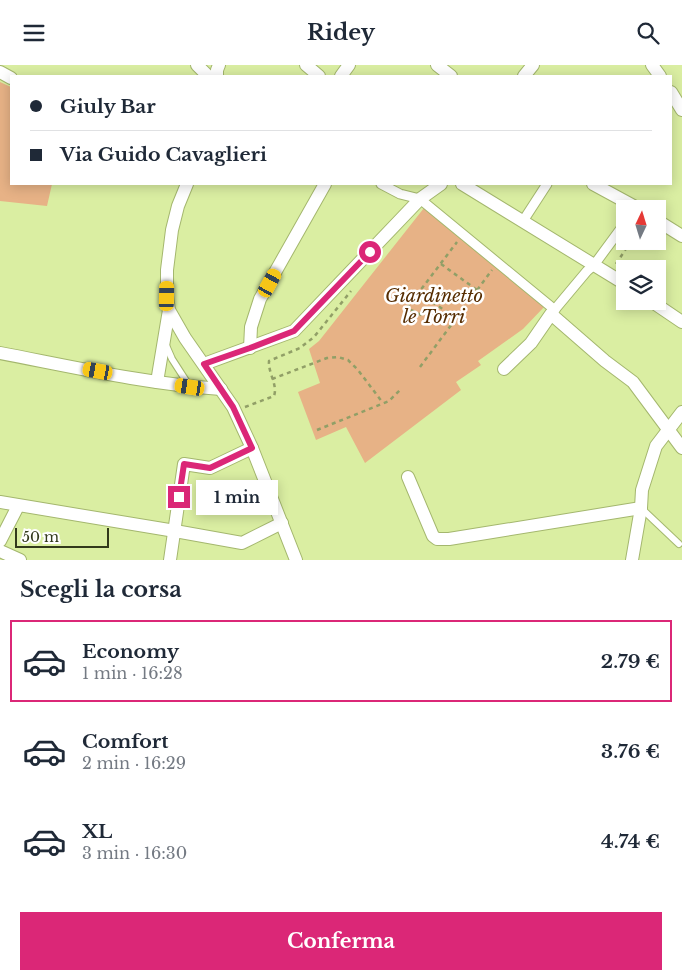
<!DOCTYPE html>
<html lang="it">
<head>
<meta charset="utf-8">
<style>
	:root { --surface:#fff; --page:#f6f6f7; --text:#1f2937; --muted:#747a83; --line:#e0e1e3; --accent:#db2777 }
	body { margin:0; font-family:"Libre Baskerville",serif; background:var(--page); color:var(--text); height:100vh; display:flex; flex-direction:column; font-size:19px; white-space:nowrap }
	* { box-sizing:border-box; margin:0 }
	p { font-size:16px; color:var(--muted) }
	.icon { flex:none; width:28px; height:28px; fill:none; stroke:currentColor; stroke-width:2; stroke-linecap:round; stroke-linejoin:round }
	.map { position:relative; height:495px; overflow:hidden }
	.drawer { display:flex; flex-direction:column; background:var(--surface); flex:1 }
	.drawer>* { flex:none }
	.guide { position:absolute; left:10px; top:10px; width:662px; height:110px; border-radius:0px; box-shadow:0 2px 12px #0003; display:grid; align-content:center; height:110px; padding:0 20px; background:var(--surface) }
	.needle { width:32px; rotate:4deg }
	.buttons { position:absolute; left:616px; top:135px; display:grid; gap:10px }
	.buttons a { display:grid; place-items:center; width:50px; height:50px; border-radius:0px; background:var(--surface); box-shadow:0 2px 12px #0003; font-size:25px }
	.scale { position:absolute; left:15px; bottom:12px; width:94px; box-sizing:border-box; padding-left:5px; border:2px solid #32391b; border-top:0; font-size:14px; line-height:18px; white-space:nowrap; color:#32391b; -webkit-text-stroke:4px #fff; paint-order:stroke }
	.end { position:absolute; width:22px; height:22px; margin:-11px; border:6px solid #db2777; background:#fff; box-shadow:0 0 0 2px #fff }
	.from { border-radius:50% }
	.bubble { position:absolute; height:35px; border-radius:0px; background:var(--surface); box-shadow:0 2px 12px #0003; font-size:16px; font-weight:700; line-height:35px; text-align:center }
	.car { position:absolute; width:15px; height:30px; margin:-15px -8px; border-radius:6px; box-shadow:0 0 4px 1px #0007; background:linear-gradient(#f5c518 24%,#345 0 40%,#f5c518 0 76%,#345 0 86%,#f5c518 0) }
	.guide b { display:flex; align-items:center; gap:18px; height:48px; font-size:19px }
	.guide b+b { border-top:1px solid var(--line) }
	.guide i { width:12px; height:12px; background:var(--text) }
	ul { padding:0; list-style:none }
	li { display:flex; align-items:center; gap:15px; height:82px; margin:0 10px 8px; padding:0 10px; border:2px solid transparent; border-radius:0px }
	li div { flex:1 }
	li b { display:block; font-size:19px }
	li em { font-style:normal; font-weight:700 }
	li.active { border-color:var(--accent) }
	li>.icon { width:45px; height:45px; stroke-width:1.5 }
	h2 { padding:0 20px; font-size:22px; line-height:60px }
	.action { display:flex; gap:10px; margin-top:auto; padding:10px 20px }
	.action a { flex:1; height:58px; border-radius:0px; background:var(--accent); color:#fff; font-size:20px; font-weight:700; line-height:58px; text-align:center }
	header { display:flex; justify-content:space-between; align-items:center; height:65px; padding:0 20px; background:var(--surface); font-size:22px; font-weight:700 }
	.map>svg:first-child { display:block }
</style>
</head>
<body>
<header><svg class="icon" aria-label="menu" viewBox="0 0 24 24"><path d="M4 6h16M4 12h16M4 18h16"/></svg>Ridey<svg class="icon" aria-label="search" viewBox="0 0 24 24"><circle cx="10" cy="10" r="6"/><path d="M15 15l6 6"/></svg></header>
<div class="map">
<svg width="682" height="495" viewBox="0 0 682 495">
	<rect width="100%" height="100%" fill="#daeea2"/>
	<!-- green -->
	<g fill="#e7b286">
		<polygon points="0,17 11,22 11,119 52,119 47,141 0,136"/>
		<polygon points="424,143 545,241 523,264 478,296 481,300 456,317 461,325 365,398 346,362 316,375 298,327 320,318 309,284 319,276"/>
	</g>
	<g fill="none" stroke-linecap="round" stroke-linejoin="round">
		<defs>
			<g id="service">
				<polyline points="165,278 172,294 190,322"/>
				<polyline points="641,443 679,479"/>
			</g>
			<g id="pedestrian">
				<polyline points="381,119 400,129 420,134 555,245"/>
				<polyline points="523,156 547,119"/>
				<polyline points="551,249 587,206 594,200 625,158"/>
			</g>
			<g id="minor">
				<polyline points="197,0 208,11"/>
				<polyline points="306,0 319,11"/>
				<polyline points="437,0 451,11"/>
				<polyline points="652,0 660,11"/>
				<polyline points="0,7 11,13"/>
				<polyline points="217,11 217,5 219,0"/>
				<polyline points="341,11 349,0"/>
				<polyline points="524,11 533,0"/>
				<polyline points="671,27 682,45"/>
				<polyline points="187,119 178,141 172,165 167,205 167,231 169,245 185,273 233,342 252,383 296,495"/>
				<polyline points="462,119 625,219"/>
				<polyline points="593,119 639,144"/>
				<polyline points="658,156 682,171"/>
				<polyline points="651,236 682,257"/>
				<polyline points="250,283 251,262 260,234 325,119"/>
				<path d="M0,288C73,302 147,319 221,324"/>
				<polyline points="204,299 294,266 420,134 441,119"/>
				<polyline points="504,304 531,278 551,249 605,296 633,317 682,383"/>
				<polyline points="157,317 169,245"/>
				<polyline points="408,412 433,471 437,474 449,474 641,443"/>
				<polyline points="0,437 175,466 242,478 282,458"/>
				<polyline points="0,476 18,441"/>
				<polyline points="0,486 20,495"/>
				<polyline points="170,495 184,399 210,403 252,383"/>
				<polyline points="632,495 641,443 642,425 656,381 682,347"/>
			</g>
		</defs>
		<!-- service casing -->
		<use href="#service" stroke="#a4b76e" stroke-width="8"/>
		<!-- pedestrian casing -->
		<use href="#pedestrian" stroke="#a4b76e" stroke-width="11"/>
		<!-- minor casing -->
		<use href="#minor" stroke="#a4b76e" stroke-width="14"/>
		<!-- path -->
		<g stroke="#919f67" stroke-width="2.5" stroke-dasharray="4 4" stroke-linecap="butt">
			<polyline points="649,136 662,144"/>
			<polyline points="441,199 477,225"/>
			<polyline points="616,199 631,176"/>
			<polyline points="419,228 456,253"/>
			<polyline points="436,257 407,243 457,177"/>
			<polyline points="420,302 492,205"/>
			<polyline points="272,314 327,293 338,292 348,295 358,305 383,338"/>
			<path d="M245,342L274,331C278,320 268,308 269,296L300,283L314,272L351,226"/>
			<polyline points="317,365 389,336 401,324"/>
		</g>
		<!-- service -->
		<use href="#service" stroke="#fff" stroke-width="6"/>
		<!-- pedestrian -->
		<use href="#pedestrian" stroke="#fff" stroke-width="9"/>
		<!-- minor -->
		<use href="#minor" stroke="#fff" stroke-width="12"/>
	</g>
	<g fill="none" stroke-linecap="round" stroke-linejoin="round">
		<!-- route -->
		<polyline stroke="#db2777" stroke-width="6" points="179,432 184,399 210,403 252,383 233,342 204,299 250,283 294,266 370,187"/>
	</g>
	<g text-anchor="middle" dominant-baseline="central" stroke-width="5" stroke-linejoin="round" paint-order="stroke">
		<!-- park labels -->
		<g font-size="18" font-style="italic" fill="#562c00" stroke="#fff">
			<text x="434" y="231">Giardinetto<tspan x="434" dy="21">le Torri</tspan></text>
		</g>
	</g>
</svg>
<div class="buttons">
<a><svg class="needle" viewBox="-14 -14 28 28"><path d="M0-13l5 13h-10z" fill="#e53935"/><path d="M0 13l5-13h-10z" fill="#747a83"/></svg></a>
<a><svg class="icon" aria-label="layers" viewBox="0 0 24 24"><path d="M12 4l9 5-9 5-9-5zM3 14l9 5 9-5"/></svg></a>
</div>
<div class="scale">50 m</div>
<i class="end from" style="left:370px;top:187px"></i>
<i class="end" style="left:179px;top:432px"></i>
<div class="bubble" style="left:196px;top:415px;width:82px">1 min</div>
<i class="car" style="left:270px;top:218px;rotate:29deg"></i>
<i class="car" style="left:167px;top:231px;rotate:1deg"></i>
<i class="car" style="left:98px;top:306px;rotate:280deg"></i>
<i class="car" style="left:190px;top:322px;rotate:279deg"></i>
<div class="guide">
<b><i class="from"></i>Giuly Bar</b>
<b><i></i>Via Guido Cavaglieri</b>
</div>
</div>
<section class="drawer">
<h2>Scegli la corsa</h2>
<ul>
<li class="active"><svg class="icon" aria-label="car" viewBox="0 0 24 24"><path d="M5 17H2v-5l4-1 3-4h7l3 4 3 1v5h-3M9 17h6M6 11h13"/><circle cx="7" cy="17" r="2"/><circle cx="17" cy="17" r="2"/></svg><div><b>Economy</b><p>1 min · 16:28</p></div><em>2.79 €</em></li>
<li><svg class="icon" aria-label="car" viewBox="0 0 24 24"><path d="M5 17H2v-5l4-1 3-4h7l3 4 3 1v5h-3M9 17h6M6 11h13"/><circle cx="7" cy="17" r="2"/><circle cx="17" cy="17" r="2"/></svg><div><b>Comfort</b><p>2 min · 16:29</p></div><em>3.76 €</em></li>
<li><svg class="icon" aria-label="car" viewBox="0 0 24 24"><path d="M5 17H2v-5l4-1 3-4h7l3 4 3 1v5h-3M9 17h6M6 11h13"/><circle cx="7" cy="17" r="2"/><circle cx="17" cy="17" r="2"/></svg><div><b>XL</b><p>3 min · 16:30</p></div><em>4.74 €</em></li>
</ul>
<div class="action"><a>Conferma</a></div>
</section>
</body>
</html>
